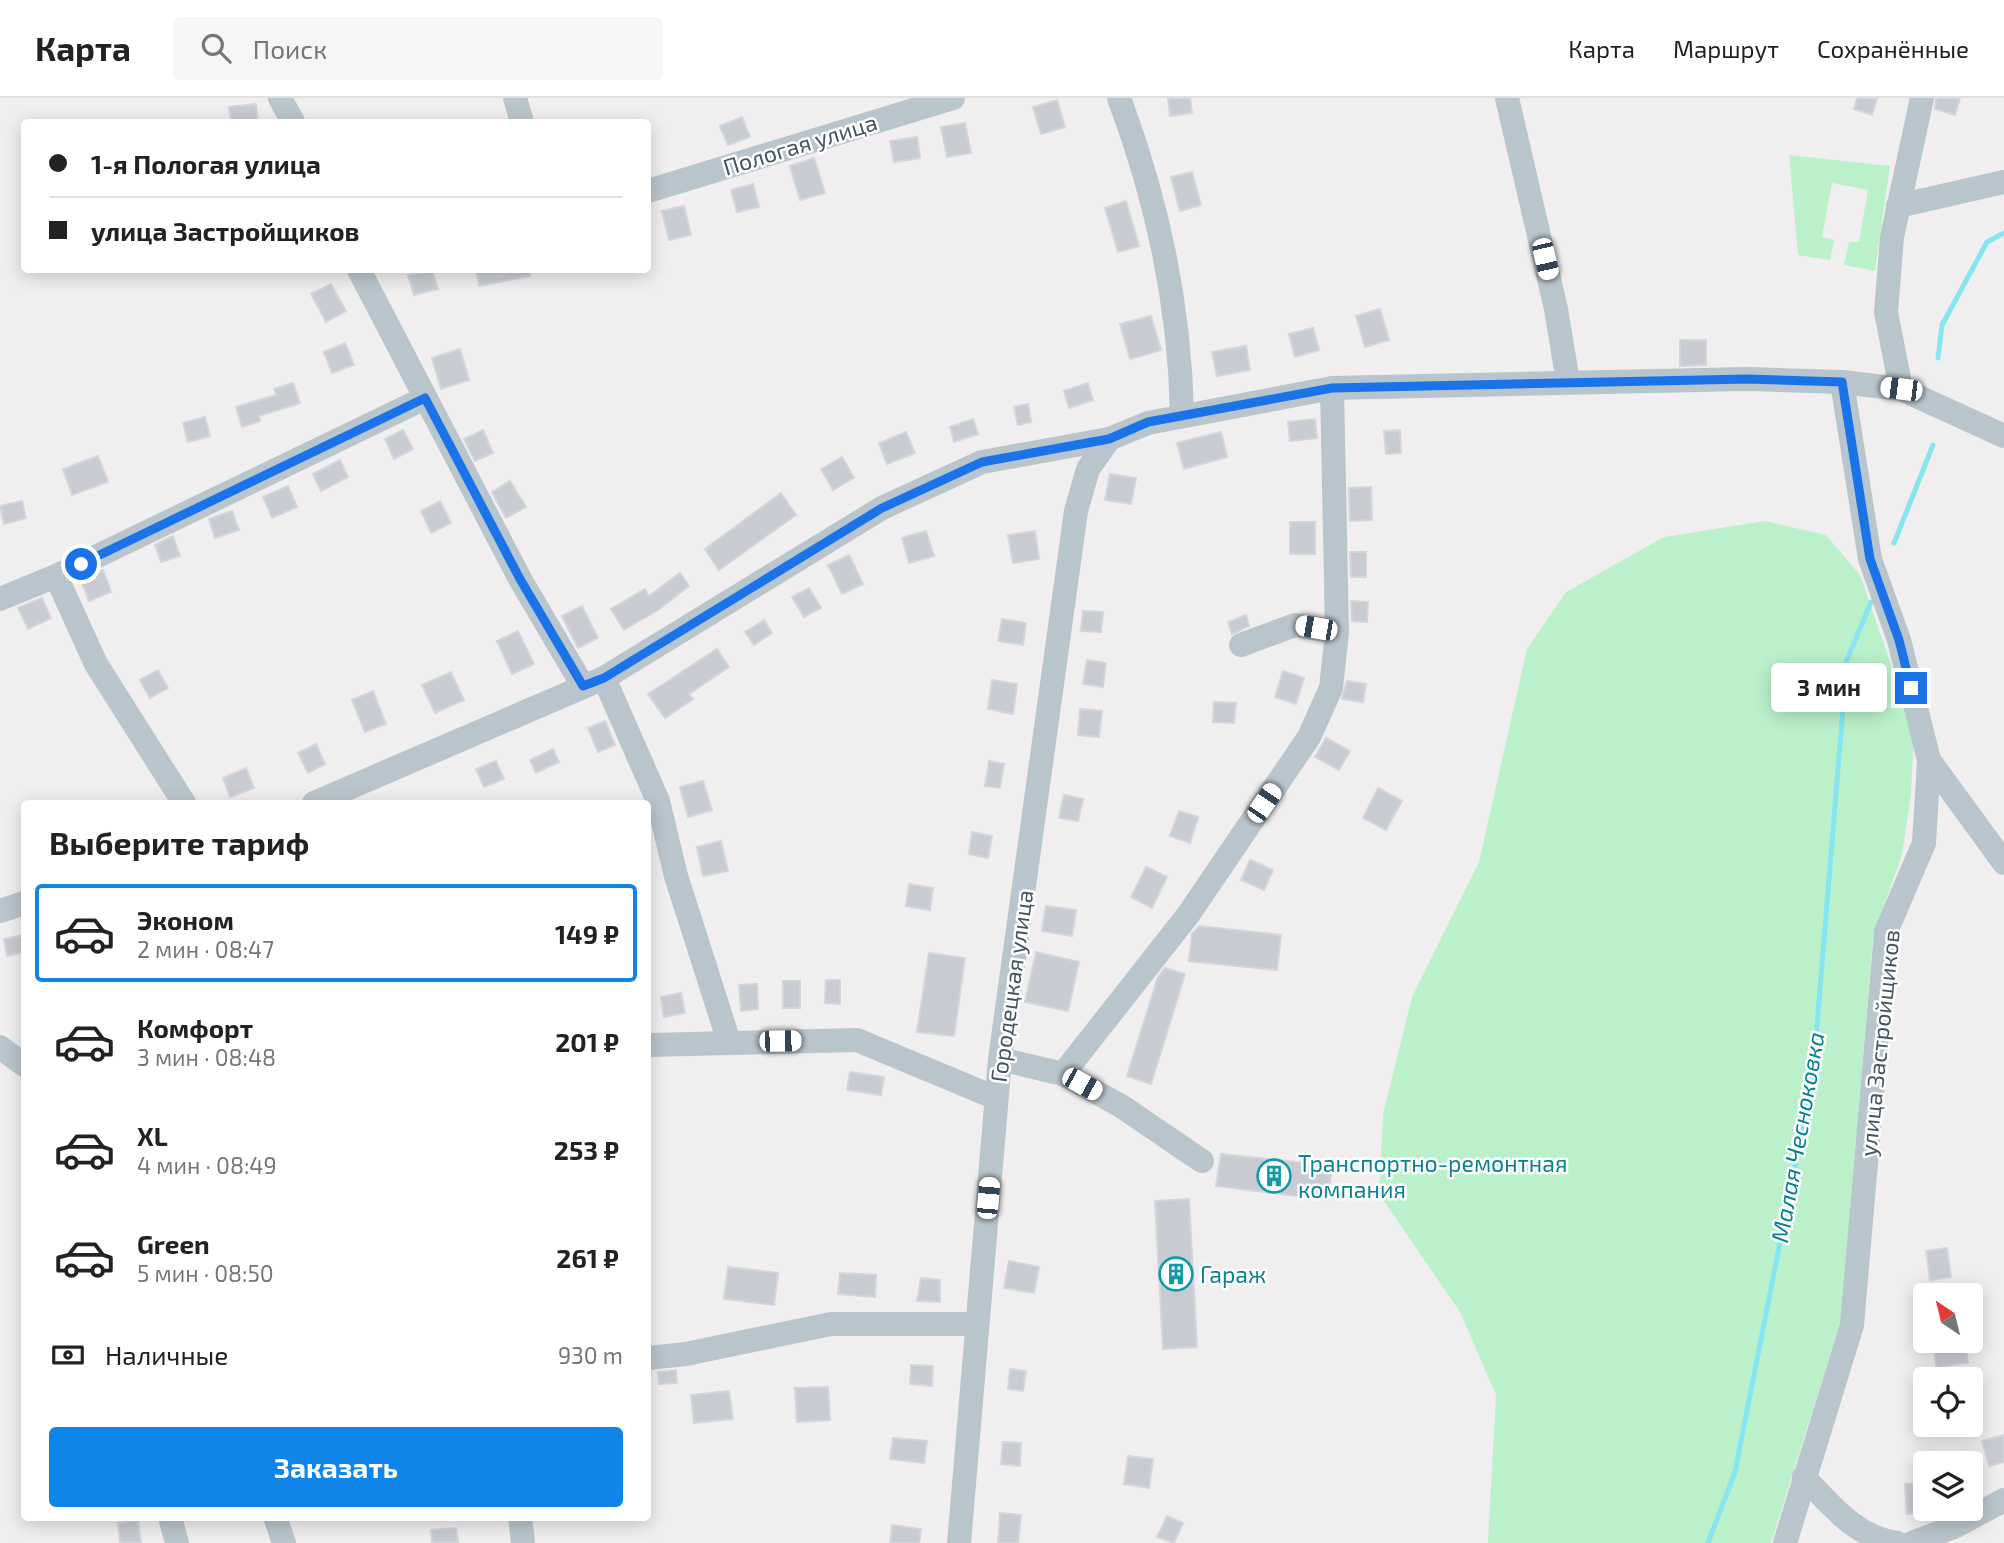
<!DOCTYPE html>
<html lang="ru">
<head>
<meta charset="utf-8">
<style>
	:root { --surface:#fff; --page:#f6f6f6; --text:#222; --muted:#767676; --line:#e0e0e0; --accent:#1085e9 }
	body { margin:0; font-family:"Exo 2",sans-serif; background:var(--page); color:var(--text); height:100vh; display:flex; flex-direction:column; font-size:26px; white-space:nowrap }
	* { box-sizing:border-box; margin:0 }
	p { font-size:23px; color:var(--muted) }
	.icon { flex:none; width:38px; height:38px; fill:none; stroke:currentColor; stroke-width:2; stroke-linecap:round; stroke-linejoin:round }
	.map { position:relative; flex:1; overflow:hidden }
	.details { position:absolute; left:21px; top:702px; width:630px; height:721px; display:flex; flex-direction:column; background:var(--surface); border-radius:7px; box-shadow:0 4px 18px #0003 }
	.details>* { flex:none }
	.guide { position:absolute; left:21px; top:21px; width:630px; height:154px; border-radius:7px; box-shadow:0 4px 18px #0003; display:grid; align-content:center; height:154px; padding:0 28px; background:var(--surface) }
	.needle { width:46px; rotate:325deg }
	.tools { position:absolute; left:1913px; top:1185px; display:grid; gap:14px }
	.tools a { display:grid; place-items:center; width:70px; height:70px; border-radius:7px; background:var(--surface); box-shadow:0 4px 18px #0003; font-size:35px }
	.end { position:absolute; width:32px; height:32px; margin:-16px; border:9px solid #1a73e8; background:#fff; box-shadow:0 0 0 4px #fff }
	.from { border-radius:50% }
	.bubble { position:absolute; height:49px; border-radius:7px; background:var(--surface); box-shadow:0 4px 18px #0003; font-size:23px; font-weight:700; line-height:49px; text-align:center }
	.car { position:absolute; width:21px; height:42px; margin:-21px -10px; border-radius:9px; box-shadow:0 0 5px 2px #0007; background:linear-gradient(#fff 24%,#345 0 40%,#fff 0 76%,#345 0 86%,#fff 0) }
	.guide b { display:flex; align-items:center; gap:24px; height:66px; font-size:26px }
	.guide b+b { border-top:2px solid var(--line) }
	.guide i { width:18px; height:18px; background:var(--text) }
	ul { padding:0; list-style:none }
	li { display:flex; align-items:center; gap:21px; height:98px; margin:0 14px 10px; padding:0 14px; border:4px solid transparent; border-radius:7px }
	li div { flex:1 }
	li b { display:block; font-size:26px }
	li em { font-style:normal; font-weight:700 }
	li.current { border-color:var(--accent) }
	li>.icon { width:63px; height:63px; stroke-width:1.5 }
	h2 { padding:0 28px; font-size:32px; line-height:84px }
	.pay { display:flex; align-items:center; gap:18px; height:77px; padding:0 28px; font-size:26px }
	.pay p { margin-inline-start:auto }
	.button { display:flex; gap:14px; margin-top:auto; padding:14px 28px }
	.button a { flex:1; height:80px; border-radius:7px; background:var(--accent); color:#fff; font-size:28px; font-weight:700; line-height:80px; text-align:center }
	header { display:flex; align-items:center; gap:42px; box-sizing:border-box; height:98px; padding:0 35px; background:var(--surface); border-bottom:2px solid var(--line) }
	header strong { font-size:33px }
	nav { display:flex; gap:38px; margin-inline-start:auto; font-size:24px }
	.search { width:490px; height:63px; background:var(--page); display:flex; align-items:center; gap:18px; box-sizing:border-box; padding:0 24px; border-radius:7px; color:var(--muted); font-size:26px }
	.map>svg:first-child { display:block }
</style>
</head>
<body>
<header>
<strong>Карта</strong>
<div class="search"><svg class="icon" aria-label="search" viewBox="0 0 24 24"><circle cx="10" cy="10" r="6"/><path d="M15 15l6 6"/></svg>Поиск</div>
<nav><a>Карта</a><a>Маршрут</a><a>Сохранённые</a></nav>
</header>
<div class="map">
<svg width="2004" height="1445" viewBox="0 0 2004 1445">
	<rect width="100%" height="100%" fill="#f1eeef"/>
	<!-- green -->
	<g fill="#bbf1ca">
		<polygon points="1789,57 1890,68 1875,173 1844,167 1849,144 1859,144 1868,92 1832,85 1822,139 1834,142 1830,162 1798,157"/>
		<polygon points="1765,423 1826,437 1860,477 1914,633 1911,697 1902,757 1873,839 1841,1222 1771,1445 1488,1445 1496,1297 1460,1214 1379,1096 1383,1016 1412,899 1479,764 1527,551 1566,494 1664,439"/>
	</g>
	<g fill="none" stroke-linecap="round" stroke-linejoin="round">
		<!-- stream -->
		<g stroke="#86e5f0" stroke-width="5">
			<polyline points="1938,260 1942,227 1987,144 2004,135"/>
			<polyline points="1894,445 1933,347"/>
			<polyline points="1708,1445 1735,1374 1813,976 1847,562 1871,504"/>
		</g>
	</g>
	<!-- building -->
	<g fill="#c8ccd2" stroke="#d2d5db" stroke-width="2">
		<polygon points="1168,0 1190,0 1192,15 1170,18"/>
		<polygon points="1857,0 1877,0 1872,17 1854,11"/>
		<polygon points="1936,0 1960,0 1955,17 1935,11"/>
		<polygon points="1057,2 1065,29 1041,36 1033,9"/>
		<polygon points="256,6 258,23 231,24 229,9"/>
		<polygon points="742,19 750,39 728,47 720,28"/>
		<polygon points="965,25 971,55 947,59 941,29"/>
		<polygon points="917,39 920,60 894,64 890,43"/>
		<polygon points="814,60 825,95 800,102 790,68"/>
		<polygon points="1192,74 1201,107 1180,113 1171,79"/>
		<polygon points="753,86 759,109 737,114 731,92"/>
		<polygon points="1126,103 1139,148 1118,154 1105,110"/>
		<polygon points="684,108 691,137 669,142 662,113"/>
		<polygon points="432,172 438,191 414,197 408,177"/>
		<polygon points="476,172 529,172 530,178 479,188"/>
		<polygon points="331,186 346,213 326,224 311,196"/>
		<polygon points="1380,211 1389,242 1365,249 1356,218"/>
		<polygon points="1151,218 1161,252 1130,261 1120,226"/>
		<polygon points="1313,230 1319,252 1295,259 1289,236"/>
		<polygon points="1680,242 1706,242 1706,267 1680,268"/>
		<polygon points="345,245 354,267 332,275 324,254"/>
		<polygon points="1246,248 1250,272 1217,278 1212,254"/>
		<polygon points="460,251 469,282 441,291 432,260"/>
		<polygon points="293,285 300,305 259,318 260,323 242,329 236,309 276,297 274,291"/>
		<polygon points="1088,285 1093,302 1069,310 1064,293"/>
		<polygon points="1028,306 1031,324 1018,327 1014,309"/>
		<polygon points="205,319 210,338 188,344 183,325"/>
		<polygon points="973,321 978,336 954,344 950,329"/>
		<polygon points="1315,321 1317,340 1290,343 1288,324"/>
		<polygon points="403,332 413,351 394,361 385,341"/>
		<polygon points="483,332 493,355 475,363 464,341"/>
		<polygon points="1400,332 1401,355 1386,356 1384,333"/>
		<polygon points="906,334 915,355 887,366 879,345"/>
		<polygon points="1221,334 1227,359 1184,371 1177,345"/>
		<polygon points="98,358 108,384 72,397 63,371"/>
		<polygon points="842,359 854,380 833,392 821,371"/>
		<polygon points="340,362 348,379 321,393 313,376"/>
		<polygon points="1110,376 1136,380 1131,406 1105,402"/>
		<polygon points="510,383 526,409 506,420 492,394"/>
		<polygon points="288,388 297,409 272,420 263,399"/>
		<polygon points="1371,389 1372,422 1350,423 1349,390"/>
		<polygon points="781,395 796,417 719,472 705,451"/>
		<polygon points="22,403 26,420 4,426 0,408"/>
		<polygon points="440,403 451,425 431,435 421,413"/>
		<polygon points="232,413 239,432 215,440 209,421"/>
		<rect x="1290" y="424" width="25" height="32"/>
		<polygon points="926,433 934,458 909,465 902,440"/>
		<polygon points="1035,433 1039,461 1013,465 1008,437"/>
		<polygon points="173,438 180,458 161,464 155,447"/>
		<polygon points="1350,454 1366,454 1366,479 1351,479"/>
		<polygon points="849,457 863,486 842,496 828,467"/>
		<polygon points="103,472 111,494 89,503 81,483"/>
		<polygon points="680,475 689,488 658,512 624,532 611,511 645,491 649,498"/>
		<polygon points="809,490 821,510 804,519 792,499"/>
		<polygon points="42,500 51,520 28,531 18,510"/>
		<polygon points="1351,503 1368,504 1367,524 1352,523"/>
		<polygon points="582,508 598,540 578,550 562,518"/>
		<polygon points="1083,513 1103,514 1101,534 1081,533"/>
		<polygon points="1246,517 1249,528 1232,536 1228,524"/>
		<polygon points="1002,521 1026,525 1023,547 998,543"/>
		<polygon points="764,522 772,535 754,547 745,534"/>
		<polygon points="518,533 534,566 512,576 497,543"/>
		<polygon points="717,551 729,569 689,596 693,601 665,620 648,596"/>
		<polygon points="1087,562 1106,565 1103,589 1083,586"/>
		<polygon points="158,572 168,590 150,600 140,582"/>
		<polygon points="1283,573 1304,580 1296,606 1275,599"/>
		<polygon points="451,574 464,602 435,615 422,587"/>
		<polygon points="992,582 1017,586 1013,616 988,611"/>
		<polygon points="1347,583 1366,586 1363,604 1342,601"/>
		<polygon points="373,593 386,626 365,634 352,602"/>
		<polygon points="1214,604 1236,605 1234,625 1213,624"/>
		<polygon points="1080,611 1102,613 1099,639 1078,637"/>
		<polygon points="605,623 615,647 598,654 588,630"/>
		<polygon points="1326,640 1350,653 1339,672 1315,659"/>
		<polygon points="316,646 325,666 308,675 298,655"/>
		<polygon points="553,651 559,664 536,675 530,662"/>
		<polygon points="496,663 504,681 484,689 476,671"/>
		<polygon points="989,663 1004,666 1000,690 985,688"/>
		<polygon points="246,670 254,690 230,699 223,680"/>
		<polygon points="703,683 712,712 688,719 680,689"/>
		<polygon points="1378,690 1402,703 1386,732 1363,720"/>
		<polygon points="1064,697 1083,701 1078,723 1059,720"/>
		<polygon points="1179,713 1198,719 1190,745 1170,738"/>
		<polygon points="972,734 992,738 988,760 969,756"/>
		<polygon points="721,743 728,773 703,778 697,749"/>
		<polygon points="1250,762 1273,772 1264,792 1241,782"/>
		<polygon points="1146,769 1167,779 1152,810 1131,799"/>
		<polygon points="909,786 933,790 930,812 906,808"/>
		<polygon points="1046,808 1076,812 1072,838 1042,833"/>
		<polygon points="1199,828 1281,837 1277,872 1189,863 1192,836"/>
		<polygon points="24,837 24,854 7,858 4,841"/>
		<polygon points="1036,854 1079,864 1068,913 1025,904"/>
		<polygon points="929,855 965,860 954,938 917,934"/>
		<polygon points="1165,870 1185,876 1151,986 1127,978 1158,879"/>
		<polygon points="826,882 840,882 840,906 825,905"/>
		<rect x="783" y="883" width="17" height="27"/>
		<polygon points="757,886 758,911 741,913 739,887"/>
		<polygon points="681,895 685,915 664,919 661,899"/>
		<polygon points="850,974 884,979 881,997 847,992"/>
		<polygon points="1221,1056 1332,1068 1328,1102 1216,1088"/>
		<polygon points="1189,1101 1197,1249 1163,1251 1155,1103"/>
		<polygon points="1947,1150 1951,1179 1930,1182 1926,1153"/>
		<polygon points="1009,1163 1039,1169 1034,1195 1004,1190"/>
		<polygon points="728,1169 778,1175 774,1207 724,1201"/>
		<polygon points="840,1175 876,1177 875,1199 838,1196"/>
		<polygon points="921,1180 940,1182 940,1204 917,1203"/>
		<polygon points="1965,1242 1968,1265 1936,1269 1934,1245"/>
		<polygon points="911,1267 933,1268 932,1288 910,1286"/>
		<polygon points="1010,1271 1026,1273 1023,1293 1008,1291"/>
		<polygon points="676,1272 677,1285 659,1286 658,1274"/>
		<polygon points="828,1289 830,1322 797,1324 795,1290"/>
		<polygon points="729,1293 733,1321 694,1325 691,1297"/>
		<polygon points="2004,1337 2004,1364 1989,1368 1982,1343"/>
		<polygon points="893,1340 927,1343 924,1365 890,1361"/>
		<polygon points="1003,1344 1021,1345 1020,1368 1001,1366"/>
		<polygon points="1128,1358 1153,1361 1149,1390 1124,1386"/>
		<polygon points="1925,1385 1925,1415 1907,1416 1905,1386"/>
		<polygon points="1000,1415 1021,1417 1018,1445 998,1445"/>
		<polygon points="1167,1418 1183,1425 1174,1445 1157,1439"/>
		<polygon points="138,1422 141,1445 120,1445 118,1425"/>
		<polygon points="892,1427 921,1431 919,1445 890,1445"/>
		<polygon points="456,1430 458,1445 432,1445 431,1432"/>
	</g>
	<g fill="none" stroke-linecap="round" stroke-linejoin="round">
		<!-- minor -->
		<g stroke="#b9c5cc" stroke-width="24">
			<polyline points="280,0 293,24"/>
			<polyline points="515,0 522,24"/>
			<path d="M1119,0C1157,101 1180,210 1182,317"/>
			<polyline points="1507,0 1556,211 1568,284"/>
			<polyline points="648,93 953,0"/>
			<polyline points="1898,108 2004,84"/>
			<polyline points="359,172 520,481 583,588"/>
			<polyline points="1901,291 1886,214 1892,139 1922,0"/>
			<polyline points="56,478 96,566 184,705"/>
			<polyline points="0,501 56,478 425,300"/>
			<polyline points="1241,547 1295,527 1337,534"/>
			<polyline points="604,580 658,703 676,778 729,944"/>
			<polyline points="1929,662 2004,765"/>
			<polyline points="314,705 604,580 882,410 982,364 1109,341 1148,325 1332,290 1747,281 1842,284 1901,291 2004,338"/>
			<polyline points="0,813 24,805"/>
			<polyline points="648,947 857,942 996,1000"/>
			<polyline points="0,949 24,967"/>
			<polyline points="1000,961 1063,976 1188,817 1309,639 1331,590 1337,534 1332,290"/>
			<polyline points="1063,976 1121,1008 1202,1063"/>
			<polyline points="648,1260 686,1256 831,1226 977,1226"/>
			<path d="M1804,1379C1831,1407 1855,1439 1897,1445"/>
			<polyline points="170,1419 177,1445"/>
			<polyline points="275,1419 284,1445"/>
			<polyline points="520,1419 523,1445"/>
			<polyline points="959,1445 1000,961 1076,413 1088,371 1109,341"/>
			<polyline points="1785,1445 1852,1227 1886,834 1924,745 1929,662 1899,542 1870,461 1842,284"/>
			<polyline points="1912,1445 1956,1428 2004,1402"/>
		</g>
	</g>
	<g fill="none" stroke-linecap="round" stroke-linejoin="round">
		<!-- route -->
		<polyline stroke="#1a73e8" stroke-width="9" points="81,466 425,300 520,481 583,588 604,580 882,410 982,364 1109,341 1148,324 1332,290 1747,281 1842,284 1870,461 1899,542 1911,590"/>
	</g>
	<!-- icons -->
	<defs>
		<symbol id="building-ring" viewBox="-11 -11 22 22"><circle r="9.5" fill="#fff" stroke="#0f9aa8" stroke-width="1.5"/><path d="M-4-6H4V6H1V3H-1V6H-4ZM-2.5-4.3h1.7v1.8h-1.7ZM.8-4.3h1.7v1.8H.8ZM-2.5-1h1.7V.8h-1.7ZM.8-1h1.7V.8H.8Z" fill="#0f9aa8"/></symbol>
	</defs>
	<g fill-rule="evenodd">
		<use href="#building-ring" x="1255" y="1059" width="38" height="38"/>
		<use href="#building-ring" x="1157" y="1157" width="38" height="38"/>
	</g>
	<g text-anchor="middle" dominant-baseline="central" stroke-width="5" stroke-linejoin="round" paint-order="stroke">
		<!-- street labels -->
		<g font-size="23" fill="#46545d" stroke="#fff">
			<text transform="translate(800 46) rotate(-17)">Пологая улица</text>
			<text transform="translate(1011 888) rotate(-82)">Городецкая улица</text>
			<text transform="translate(1879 945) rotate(-84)">улица Застройщиков</text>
		</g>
		<!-- culture labels -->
		<g font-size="23" fill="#0d838f" stroke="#fff" text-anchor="start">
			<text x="1298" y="1065">Транспортно-ремонтная<tspan x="1298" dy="26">компания</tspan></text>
			<text x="1200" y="1176">Гараж</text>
		</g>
		<!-- water labels -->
		<g font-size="24" font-style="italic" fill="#078290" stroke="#fff">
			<text transform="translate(1797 1039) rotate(-80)">Малая Чесноковка</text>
		</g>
	</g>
</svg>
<div class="tools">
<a><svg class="needle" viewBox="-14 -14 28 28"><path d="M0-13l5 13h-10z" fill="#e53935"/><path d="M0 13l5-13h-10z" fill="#767676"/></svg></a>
<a><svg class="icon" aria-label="locate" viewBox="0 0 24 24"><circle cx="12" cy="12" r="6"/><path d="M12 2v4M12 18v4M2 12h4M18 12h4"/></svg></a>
<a><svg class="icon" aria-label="layers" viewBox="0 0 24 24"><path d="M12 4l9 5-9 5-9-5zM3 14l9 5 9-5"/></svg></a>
</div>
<i class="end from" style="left:81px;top:466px"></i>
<i class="end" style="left:1911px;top:590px"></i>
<div class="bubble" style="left:1771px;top:565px;width:116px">3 мин</div>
<i class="car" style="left:1545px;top:161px;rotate:167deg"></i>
<i class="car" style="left:1901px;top:291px;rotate:277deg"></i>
<i class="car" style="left:1316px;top:530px;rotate:280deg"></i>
<i class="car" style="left:1264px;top:705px;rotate:34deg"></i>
<i class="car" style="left:780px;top:943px;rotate:89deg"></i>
<i class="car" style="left:1082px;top:986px;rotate:119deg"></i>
<i class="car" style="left:988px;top:1100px;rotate:5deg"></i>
<div class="guide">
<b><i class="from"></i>1-я Пологая улица</b>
<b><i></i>улица Застройщиков</b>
</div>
<section class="details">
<h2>Выберите тариф</h2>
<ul>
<li class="current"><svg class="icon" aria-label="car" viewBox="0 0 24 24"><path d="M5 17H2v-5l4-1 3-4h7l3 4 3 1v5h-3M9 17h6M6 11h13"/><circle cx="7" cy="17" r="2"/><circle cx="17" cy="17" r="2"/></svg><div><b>Эконом</b><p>2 мин · 08:47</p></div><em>149 ₽</em></li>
<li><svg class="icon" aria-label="car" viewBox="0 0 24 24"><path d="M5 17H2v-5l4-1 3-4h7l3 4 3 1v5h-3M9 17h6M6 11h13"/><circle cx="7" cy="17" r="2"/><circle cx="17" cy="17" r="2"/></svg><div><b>Комфорт</b><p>3 мин · 08:48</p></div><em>201 ₽</em></li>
<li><svg class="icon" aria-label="car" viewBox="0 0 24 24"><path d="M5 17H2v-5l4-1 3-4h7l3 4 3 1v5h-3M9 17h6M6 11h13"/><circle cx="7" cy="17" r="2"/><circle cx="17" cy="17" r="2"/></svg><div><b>XL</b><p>4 мин · 08:49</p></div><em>253 ₽</em></li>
<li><svg class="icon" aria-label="car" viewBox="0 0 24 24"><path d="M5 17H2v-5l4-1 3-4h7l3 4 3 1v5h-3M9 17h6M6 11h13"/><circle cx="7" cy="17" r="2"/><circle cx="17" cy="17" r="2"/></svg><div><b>Green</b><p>5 мин · 08:50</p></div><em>261 ₽</em></li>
</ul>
<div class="pay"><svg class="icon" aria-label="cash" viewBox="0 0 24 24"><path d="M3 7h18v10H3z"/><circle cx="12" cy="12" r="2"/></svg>Наличные<p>930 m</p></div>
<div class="button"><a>Заказать</a></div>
</section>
</div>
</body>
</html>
